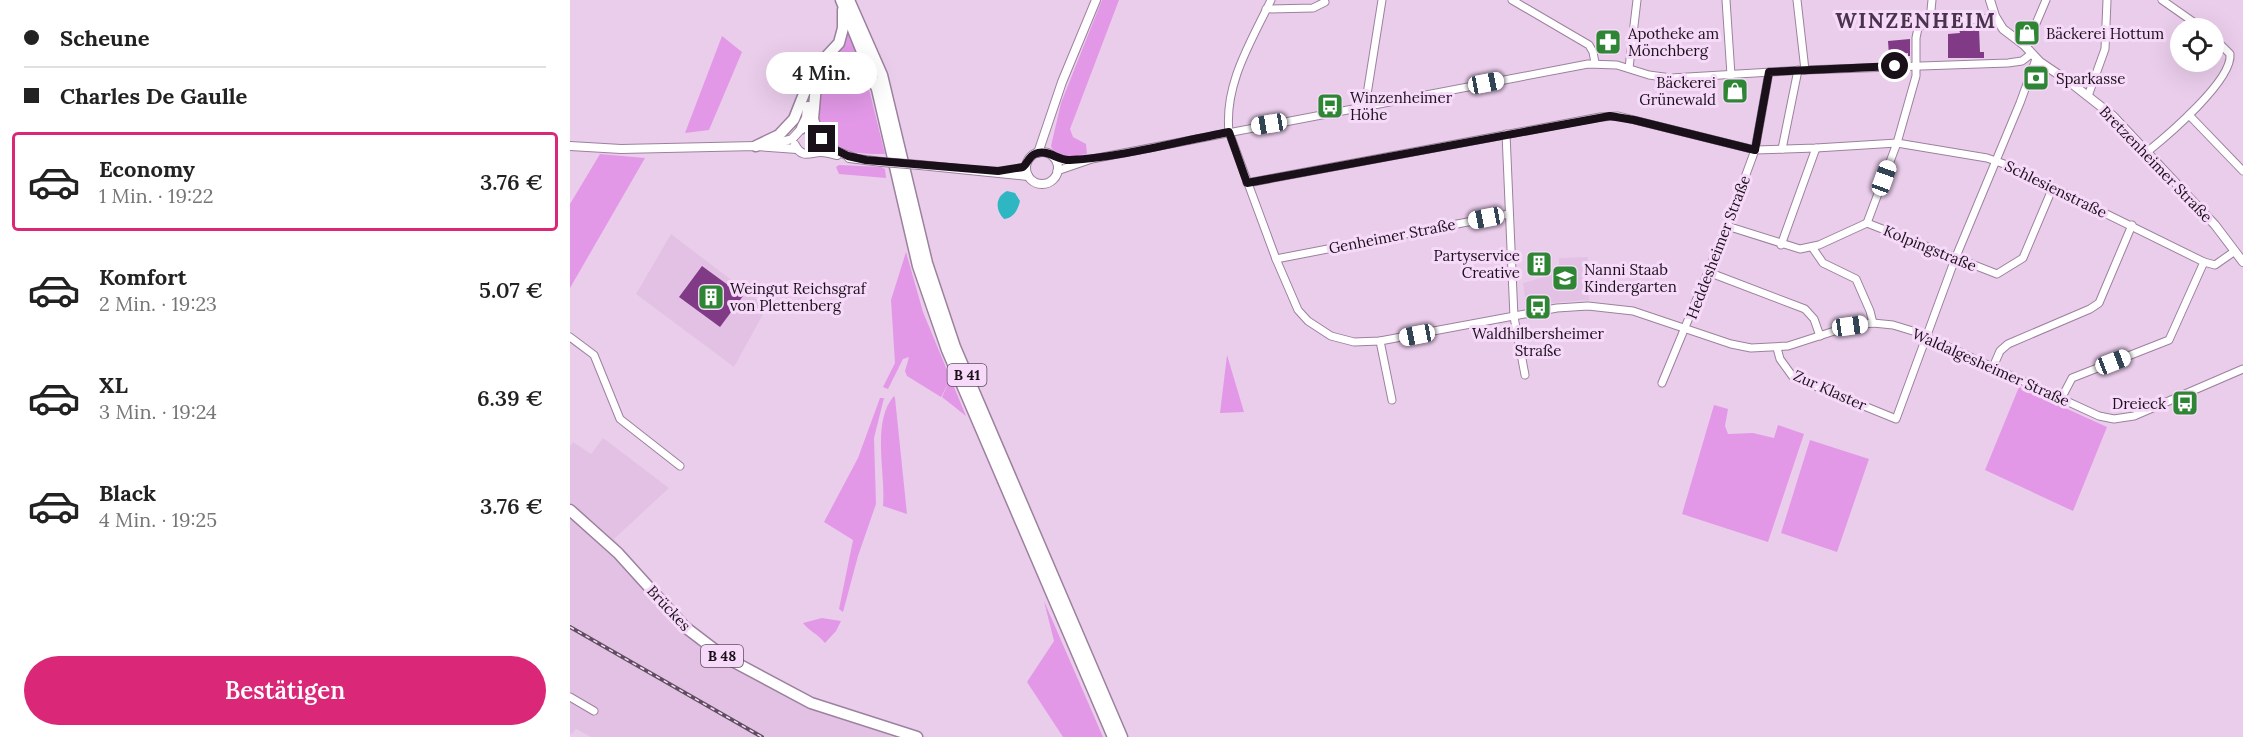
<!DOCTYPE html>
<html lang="de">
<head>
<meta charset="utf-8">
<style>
	:root { --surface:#fff; --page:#f2f2f2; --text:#222; --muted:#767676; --line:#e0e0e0; --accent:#db2777 }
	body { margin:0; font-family:Lora,serif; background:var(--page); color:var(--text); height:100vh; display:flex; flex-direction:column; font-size:22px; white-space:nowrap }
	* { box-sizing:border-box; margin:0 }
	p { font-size:20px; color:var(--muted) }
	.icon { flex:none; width:33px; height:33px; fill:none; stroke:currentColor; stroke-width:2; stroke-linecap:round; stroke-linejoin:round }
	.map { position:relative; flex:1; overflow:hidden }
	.drawer { display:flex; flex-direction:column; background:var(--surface); width:570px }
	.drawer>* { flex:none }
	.hud { display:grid; align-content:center; height:132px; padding:0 24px; background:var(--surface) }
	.buttons { position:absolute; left:1600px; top:18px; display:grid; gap:12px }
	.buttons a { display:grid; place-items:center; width:54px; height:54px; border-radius:50%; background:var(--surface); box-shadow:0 6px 24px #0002; font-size:30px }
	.end { position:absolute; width:27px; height:27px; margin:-14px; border:8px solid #1a101a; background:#fff; box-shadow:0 0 0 3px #fff }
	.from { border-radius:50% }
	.bubble { position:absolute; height:42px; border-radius:21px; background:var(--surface); box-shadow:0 6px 24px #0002; font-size:20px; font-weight:600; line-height:42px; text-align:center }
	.car { position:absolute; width:18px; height:36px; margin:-18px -9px; border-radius:8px; box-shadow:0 0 4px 2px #0007; background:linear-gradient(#fff 24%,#345 0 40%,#fff 0 76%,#345 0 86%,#fff 0) }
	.hud b { display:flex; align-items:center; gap:21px; height:57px; font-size:22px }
	.hud b+b { border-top:2px solid var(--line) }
	.hud i { width:15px; height:15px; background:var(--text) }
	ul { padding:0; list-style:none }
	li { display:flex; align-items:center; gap:18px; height:99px; margin:0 12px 9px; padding:0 12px; border:3px solid transparent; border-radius:6px }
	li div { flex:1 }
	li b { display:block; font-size:22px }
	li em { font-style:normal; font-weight:600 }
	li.selected { border-color:var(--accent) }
	li>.icon { width:54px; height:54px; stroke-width:1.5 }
	.button { display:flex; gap:12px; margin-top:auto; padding:12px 24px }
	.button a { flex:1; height:69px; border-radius:36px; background:var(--accent); color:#fff; font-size:24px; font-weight:600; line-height:69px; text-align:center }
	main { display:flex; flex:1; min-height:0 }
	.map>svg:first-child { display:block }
</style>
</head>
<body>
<main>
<section class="drawer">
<div class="hud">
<b><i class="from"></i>Scheune</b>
<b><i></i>Charles De Gaulle</b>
</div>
<ul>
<li class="selected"><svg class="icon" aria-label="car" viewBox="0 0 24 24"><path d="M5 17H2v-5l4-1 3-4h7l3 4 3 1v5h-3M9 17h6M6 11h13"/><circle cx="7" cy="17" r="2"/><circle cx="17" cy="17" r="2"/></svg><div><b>Economy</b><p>1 Min. · 19:22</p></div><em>3.76 €</em></li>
<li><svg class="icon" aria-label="car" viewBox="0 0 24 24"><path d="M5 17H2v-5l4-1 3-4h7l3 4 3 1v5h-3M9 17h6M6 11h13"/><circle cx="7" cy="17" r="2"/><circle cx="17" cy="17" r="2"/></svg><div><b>Komfort</b><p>2 Min. · 19:23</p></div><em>5.07 €</em></li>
<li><svg class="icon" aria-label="car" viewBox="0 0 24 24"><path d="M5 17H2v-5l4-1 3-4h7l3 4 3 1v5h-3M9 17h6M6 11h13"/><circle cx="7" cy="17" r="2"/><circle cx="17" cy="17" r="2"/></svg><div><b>XL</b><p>3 Min. · 19:24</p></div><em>6.39 €</em></li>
<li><svg class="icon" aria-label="car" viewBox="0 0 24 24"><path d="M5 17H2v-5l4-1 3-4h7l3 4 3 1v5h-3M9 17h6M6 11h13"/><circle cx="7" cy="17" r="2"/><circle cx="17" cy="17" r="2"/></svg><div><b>Black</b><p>4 Min. · 19:25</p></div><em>3.76 €</em></li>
</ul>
<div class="button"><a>Bestätigen</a></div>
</section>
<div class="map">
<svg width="1673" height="737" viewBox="0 0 1673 737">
	<rect width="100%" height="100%" fill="#eacdeb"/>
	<!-- built -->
	<g fill="#e3c1e5">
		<polygon points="101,234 197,307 164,367 66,294"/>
		<polygon points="1018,257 1019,300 956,305 953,283 989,273 989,258"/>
		<polygon points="33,438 99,488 44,539 115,619 156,651 210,683 272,710 340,729 357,737 21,737 6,729 2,734 0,733 0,446 3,442 21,454"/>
	</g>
	<!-- green -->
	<g fill="#e298e7">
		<path d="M532,0H549L500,129L503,137L516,144L517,154C504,156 487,162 481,146L491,103Z"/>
		<polygon points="278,24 294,66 256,64"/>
		<polygon points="152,36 172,52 139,130 115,133"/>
		<path d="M279,67L292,75L298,85L315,154C300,154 275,154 263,146C243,133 247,98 252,78L264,68Z"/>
		<polygon points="30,154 75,158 0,288 0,204"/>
		<polygon points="269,165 311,167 315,169 316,178 269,174 266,167"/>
		<polygon points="336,252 353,312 396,416 372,397 379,382 371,397 337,376 335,371 339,357 333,359 318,389 313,387 325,363 321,300"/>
		<polygon points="657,355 674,412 650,413"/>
		<polygon points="1449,387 1537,427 1503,511 1415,470"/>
		<path d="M324,396L325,398L337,514L313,506C316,474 301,422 324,396Z"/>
		<polygon points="310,398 314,398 304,438 306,504 288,556 273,612 269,609 283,540 254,522 288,458"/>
		<polygon points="1144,405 1158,409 1155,426 1158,434 1183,433 1204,438 1208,425 1234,434 1198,542 1112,514"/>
		<polygon points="1240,440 1299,459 1267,552 1211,533"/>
		<polygon points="474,601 533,737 493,737 457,682 484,641"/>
		<path d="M252,618L271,621L266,631L255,643C248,634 239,631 233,623Z"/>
	</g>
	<!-- water -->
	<path fill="#2fb6c3" d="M437,191L445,193L450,201C448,209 444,218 434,219C425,210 425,197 437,191Z"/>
	<!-- building -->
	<g fill="#803a86">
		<polygon points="1409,28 1410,52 1414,52 1414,58 1378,58 1378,34 1390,33 1389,29"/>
		<polygon points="1340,39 1340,56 1338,56 1338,53 1319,55 1318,41"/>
		<polygon points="958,255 979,255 980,272 959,273"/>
		<polygon points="132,266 173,296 150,327 109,297"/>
	</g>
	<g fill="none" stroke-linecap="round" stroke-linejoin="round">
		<defs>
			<g id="minor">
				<path d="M701,0C681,42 654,84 659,132L706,259L728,310L738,321L761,336L784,342L810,341L987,308L1018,306L1063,311L1161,344L1181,348L1218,346L1280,326L1303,323L1323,325L1346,332L1529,416L1544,419L1564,416L1673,369"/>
				<polyline points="942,0 1019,45 1023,52 1025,63"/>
				<polyline points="1156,0 1161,75"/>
				<polyline points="1227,0 1235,70"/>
				<polyline points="1592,0 1632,28"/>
				<polyline points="696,9 743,8 755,2"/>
				<polyline points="1360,20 1362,0"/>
				<polyline points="1456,47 1476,0"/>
				<polyline points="1059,68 1067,0"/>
				<polyline points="1518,96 1535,49 1537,0"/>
				<polyline points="795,107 812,0"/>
				<polyline points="1619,115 1673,171"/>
				<polyline points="936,134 944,317 955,375"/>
				<polyline points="1212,149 1228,70"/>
				<path d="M1577,152C1597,136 1663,80 1660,54L1644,38"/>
				<polyline points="483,157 494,161 507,160"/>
				<polyline points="487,171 522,159 1018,64 1047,65 1079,75 1101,78 1235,70 1438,63 1452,61 1461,54"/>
				<polyline points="677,183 1030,117 1048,116 1185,150 1246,148 1327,143 1417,158 1437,165 1634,262 1645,265 1665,251"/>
				<polyline points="1297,223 1327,143 1346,76 1346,38 1348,28 1357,21 1414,19 1425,16"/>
				<polyline points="1157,226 1230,249 1249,245 1297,223 1427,274 1453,258 1483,187"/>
				<polyline points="1211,245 1246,148"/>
				<polyline points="1242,247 1253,263 1286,279 1300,311 1303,323"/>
				<polyline points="706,259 939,214"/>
				<polyline points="1138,272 1235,309 1244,319 1250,336"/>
				<polyline points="0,337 24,355 50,419 110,466"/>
				<polyline points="810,341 822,400"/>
				<polyline points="1207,348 1210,359 1223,377 1326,419 1385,259 1450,103 1466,59"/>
				<polyline points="1423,367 1430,351 1438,344 1520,309 1529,303 1562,225"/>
				<polyline points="1092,383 1157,226 1185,150 1199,72"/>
				<polyline points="1491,399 1502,378 1599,340 1634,262"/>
				<polyline points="0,697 24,711"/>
			</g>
			<g id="tertiary">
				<polyline points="1420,0 1425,16 1433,29 1454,45 1470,62 1501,83 1543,116 1645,225 1673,262"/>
				<path d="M204,144L222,139L232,128C249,124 248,138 258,146C266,152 276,155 285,158"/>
				<path d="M225,145C232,159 240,152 251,152C257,152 262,154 267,155"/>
				<polyline points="0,146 51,149 186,146 227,149"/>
				<circle cx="472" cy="168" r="16"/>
				<polyline points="468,153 492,82 526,0"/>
				<polyline points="279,158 312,162"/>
				<polyline points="350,165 458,176"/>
			</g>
			<polyline id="primary" points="0,510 48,553 115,627 153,656 241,703 347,737"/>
			<g id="trunk">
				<polyline points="271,0 307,89 348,266 377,350 543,737"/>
				<polyline points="279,0 312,75 357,263 385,347 552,737"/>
				<polyline points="232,128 237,118 238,107"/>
				<polyline points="246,129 243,119 246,85 255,69 267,63 280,63 291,70 304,84"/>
				<polyline points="186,146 209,135 224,119 243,71 269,43 273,28 273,10"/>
			</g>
		</defs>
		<!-- minor casing -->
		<use href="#minor" stroke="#9c819e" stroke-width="9"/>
		<!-- tertiary casing -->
		<use href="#tertiary" stroke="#9c819e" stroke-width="10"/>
		<!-- primary casing -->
		<use href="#primary" stroke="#9c819e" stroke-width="13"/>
		<!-- trunk casing -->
		<use href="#trunk" stroke="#9c819e" stroke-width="13"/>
		<!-- minor -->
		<use href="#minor" stroke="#fff" stroke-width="7"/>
		<!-- tertiary -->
		<use href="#tertiary" stroke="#fff" stroke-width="8"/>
		<!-- primary -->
		<use href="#primary" stroke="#fff" stroke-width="10"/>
		<!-- trunk -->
		<use href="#trunk" stroke="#fff" stroke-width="10"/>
		<defs>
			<polyline id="rail" points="0,627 192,737"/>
		</defs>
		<!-- rail casing -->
		<use href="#rail" stroke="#5f4e5f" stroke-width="4"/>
		<!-- rail -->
		<use href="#rail" stroke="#f7daf9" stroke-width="1.5" stroke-dasharray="4.5" stroke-linecap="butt"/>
		<defs>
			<polyline id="tertiary-bridge" points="312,162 350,165"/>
		</defs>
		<!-- tertiary-bridge casing -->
		<use href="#tertiary-bridge" stroke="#9c819e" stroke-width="10" stroke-linecap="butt"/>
		<!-- tertiary-bridge -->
		<use href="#tertiary-bridge" stroke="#fff" stroke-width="8"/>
	</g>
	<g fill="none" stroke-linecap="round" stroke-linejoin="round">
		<!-- route -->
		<path stroke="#1a101a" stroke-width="8" d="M252,139L262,148L278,156L296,160L428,171L453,167C458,163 459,156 465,154C477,148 488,161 500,160C553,157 606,142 659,132L677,183L1040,116L1064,120L1185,150L1199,72L1325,66"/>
	</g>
	<!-- icons -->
	<defs>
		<symbol id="shop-square" viewBox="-11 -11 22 22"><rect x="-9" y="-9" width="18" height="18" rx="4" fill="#2e8534" stroke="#f7daf9"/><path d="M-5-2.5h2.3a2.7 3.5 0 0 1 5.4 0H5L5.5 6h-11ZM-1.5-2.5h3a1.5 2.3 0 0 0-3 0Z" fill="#fff"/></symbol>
		<symbol id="pharmacy-square" viewBox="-11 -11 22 22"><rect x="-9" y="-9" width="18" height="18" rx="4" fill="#2e8534" stroke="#f7daf9"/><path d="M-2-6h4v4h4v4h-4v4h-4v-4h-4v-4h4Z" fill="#fff"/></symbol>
		<symbol id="bank-square" viewBox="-11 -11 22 22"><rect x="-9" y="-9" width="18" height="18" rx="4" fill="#2e8534" stroke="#f7daf9"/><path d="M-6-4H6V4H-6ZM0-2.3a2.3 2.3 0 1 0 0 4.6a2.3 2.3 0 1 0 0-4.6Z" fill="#fff"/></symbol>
		<symbol id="bus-square" viewBox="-11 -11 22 22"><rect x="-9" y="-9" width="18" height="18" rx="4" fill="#2e8534" stroke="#f7daf9"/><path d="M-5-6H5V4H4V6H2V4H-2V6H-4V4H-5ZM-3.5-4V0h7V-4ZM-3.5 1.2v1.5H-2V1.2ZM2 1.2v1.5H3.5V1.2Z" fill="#fff"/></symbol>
		<symbol id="building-square" viewBox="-11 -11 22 22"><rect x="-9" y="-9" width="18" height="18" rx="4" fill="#2e8534" stroke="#f7daf9"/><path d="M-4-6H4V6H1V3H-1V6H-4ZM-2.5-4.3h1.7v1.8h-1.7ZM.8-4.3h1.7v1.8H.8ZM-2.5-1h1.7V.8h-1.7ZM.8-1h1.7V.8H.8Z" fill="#fff"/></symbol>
		<symbol id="school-square" viewBox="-11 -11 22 22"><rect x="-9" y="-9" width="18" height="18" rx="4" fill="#2e8534" stroke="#f7daf9"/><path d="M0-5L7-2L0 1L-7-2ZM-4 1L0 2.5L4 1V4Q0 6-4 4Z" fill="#fff"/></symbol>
	</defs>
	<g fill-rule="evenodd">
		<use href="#shop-square" x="1442" y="18" width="30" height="30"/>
		<use href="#pharmacy-square" x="1023" y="27" width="30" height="30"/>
		<use href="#bank-square" x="1451" y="63" width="30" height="30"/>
		<use href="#shop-square" x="1150" y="76" width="30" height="30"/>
		<use href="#bus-square" x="745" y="91" width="30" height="30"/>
		<use href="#building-square" x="954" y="249" width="30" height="30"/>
		<use href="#school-square" x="980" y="263" width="30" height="30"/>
		<use href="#building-square" x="126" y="282" width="30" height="30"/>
		<use href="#bus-square" x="953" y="292" width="30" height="30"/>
		<use href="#bus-square" x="1600" y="388" width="30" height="30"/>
	</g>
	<g text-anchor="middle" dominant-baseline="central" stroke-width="6" stroke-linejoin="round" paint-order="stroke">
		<!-- shield labels -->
		<g fill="#f7daf9" stroke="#5c4d5d" stroke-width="1.5">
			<rect x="377.5" y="364" width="39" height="22" rx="4.5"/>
			<rect x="131" y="645" width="42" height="22" rx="4.5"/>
		</g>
		<g font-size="14" font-weight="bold" fill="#1a101a">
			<text x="397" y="375">B 41</text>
			<text x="152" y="656">B 48</text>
		</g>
		<!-- poi labels -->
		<g font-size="15" fill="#1a101a" stroke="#f7daf9" text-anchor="start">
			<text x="1058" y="33">Apotheke am<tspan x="1058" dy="17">Mönchberg</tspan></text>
			<text x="1476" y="33">Bäckerei Hottum</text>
			<text x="1486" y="78">Sparkasse</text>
			<text x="1146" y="82" text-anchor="end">Bäckerei<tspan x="1146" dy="17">Grünewald</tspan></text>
			<text x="780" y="97">Winzenheimer<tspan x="780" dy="17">Höhe</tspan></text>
			<text x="950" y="255" text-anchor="end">Partyservice<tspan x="950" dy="17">Creative</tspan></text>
			<text x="1014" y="269">Nanni Staab<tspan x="1014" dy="17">Kindergarten</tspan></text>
			<text x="160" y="288">Weingut Reichsgraf<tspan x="160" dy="17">von Plettenberg</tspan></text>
			<text x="968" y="333" text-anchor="middle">Waldhilbersheimer<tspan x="968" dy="17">Straße</tspan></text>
			<text x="1596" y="403" text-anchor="end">Dreieck</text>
		</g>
		<!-- street labels -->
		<g font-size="15" fill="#1a101a" stroke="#f7daf9">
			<text transform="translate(1586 164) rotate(46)">Bretzenheimer Straße</text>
			<text transform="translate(1486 189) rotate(26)">Schlesienstraße</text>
			<text transform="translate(822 236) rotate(-11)">Genheimer Straße</text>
			<text transform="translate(1148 247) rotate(-69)">Heddesheimer Straße</text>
			<text transform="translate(1360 248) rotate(22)">Kolpingstraße</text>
			<text transform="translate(1421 367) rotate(24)">Waldalgesheimer Straße</text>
			<text transform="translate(1260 390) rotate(24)">Zur Klaster</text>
			<text transform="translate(99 608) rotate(47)">Brückes</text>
		</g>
		<!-- district labels -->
		<g font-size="21" font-weight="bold" letter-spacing="1.5" fill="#4a334c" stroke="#f7daf9">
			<text x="1346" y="20">WINZENHEIM</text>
		</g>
	</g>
</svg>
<div class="buttons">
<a><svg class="icon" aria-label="locate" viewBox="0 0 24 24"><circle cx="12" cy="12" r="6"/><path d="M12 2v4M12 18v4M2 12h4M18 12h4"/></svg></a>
</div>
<i class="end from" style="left:1325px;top:66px"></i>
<i class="end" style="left:252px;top:139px"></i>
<div class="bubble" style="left:196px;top:52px;width:111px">4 Min.</div>
<i class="car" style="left:916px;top:83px;rotate:79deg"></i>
<i class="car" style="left:699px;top:124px;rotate:260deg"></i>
<i class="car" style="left:1314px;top:178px;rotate:20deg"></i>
<i class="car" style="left:916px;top:218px;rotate:259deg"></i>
<i class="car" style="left:1280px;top:326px;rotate:82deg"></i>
<i class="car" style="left:847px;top:335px;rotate:259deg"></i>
<i class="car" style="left:1543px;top:362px;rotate:69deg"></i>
</div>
</main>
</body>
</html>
